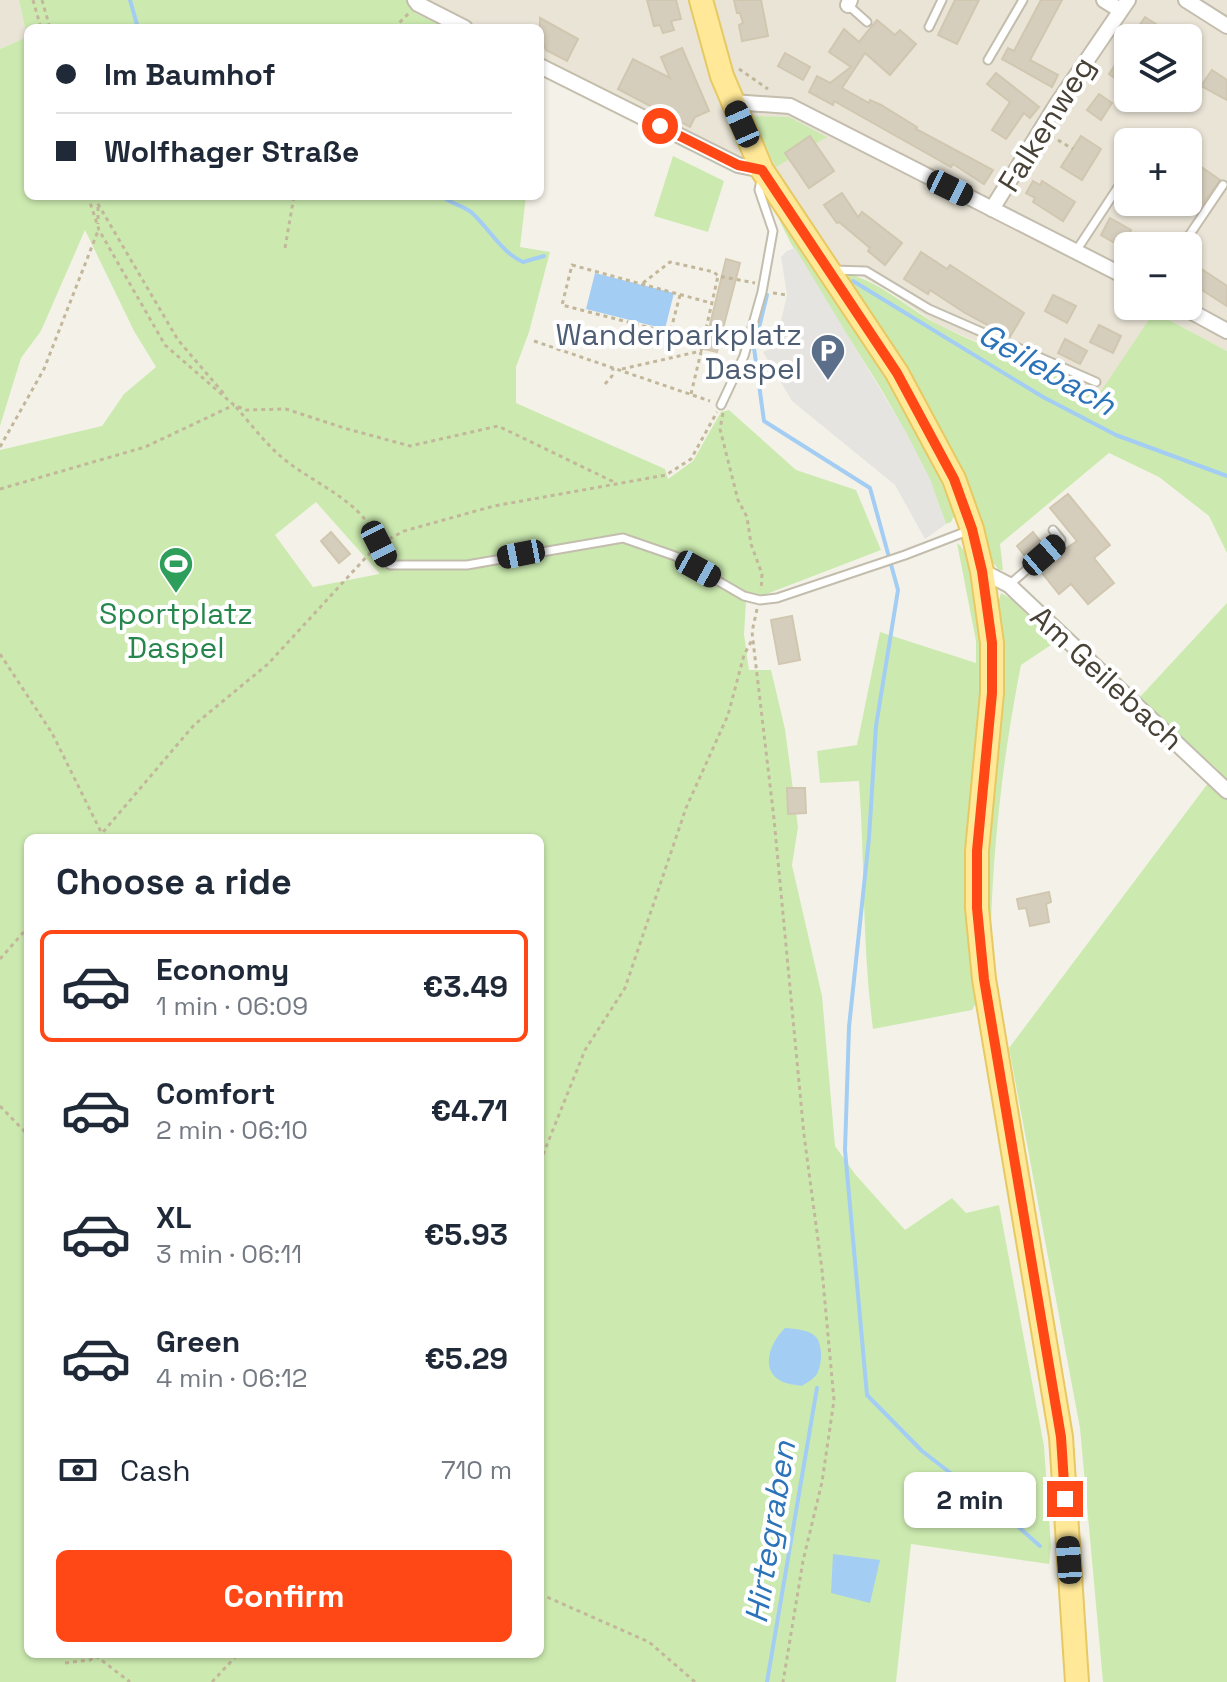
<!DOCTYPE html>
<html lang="en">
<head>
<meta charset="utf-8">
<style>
	:root { --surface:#fff; --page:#f2f2f3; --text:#1f2937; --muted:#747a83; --line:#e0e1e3; --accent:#ff4815 }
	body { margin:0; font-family:"Space Grotesk",sans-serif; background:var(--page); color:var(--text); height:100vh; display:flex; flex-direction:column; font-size:30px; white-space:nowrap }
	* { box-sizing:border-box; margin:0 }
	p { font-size:26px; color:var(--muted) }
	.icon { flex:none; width:44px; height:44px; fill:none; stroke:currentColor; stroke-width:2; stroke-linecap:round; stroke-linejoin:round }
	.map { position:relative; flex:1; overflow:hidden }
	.drawer { position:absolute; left:24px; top:834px; width:520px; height:824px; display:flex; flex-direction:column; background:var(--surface); border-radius:12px; box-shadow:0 2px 6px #0004 }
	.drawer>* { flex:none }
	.guide { position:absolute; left:24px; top:24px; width:520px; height:176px; border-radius:12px; box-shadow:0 2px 6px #0004; display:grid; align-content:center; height:176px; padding:0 32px; background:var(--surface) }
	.controls { position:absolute; left:1114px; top:24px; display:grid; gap:16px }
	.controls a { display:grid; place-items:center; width:88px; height:88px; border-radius:12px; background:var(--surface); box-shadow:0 2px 6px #0004; font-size:40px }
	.end { position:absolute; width:36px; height:36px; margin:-18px; border:10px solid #ff4815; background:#fff; box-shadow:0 0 0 4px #fff }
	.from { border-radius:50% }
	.bubble { position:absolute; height:56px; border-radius:12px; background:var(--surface); box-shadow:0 2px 6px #0004; font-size:26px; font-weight:700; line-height:56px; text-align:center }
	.car { position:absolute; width:24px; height:48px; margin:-24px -12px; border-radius:10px; box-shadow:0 0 6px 2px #0007; background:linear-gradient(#222 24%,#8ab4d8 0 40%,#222 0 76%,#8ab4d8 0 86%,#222 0) }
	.guide b { display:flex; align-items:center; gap:28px; height:76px; font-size:30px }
	.guide b+b { border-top:2px solid var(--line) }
	.guide i { width:20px; height:20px; background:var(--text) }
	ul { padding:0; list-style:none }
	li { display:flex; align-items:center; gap:24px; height:112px; margin:0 16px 12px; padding:0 16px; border:4px solid transparent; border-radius:12px }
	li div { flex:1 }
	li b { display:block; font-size:30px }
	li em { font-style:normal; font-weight:700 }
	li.active { border-color:var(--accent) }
	li>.icon { width:72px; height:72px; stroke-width:1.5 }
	h2 { padding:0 32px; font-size:36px; line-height:96px }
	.pay { display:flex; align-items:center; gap:20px; height:88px; padding:0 32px; font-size:30px }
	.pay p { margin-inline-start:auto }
	.primary-button { display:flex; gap:16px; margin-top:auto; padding:16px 32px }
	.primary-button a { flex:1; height:92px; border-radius:12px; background:var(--accent); color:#fff; font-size:32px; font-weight:700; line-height:92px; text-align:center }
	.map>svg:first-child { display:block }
</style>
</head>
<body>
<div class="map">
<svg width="1227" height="1682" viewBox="0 0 1227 1682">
	<rect width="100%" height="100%" fill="#f4f2e8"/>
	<!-- residential -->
	<g fill="#e9e4d6" fill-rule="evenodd">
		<polygon points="0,0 19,0 27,37 0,49"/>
		<path d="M408,0H1227V351L1154,312L1100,394L938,325L887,290L861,276L844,273L769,189L752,175L540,72V28H447L415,13ZM1128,38H1188V98H1128ZM1128,142H1188V202H1128ZM1128,246H1188V306H1128Z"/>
	</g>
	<!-- green -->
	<g fill="#cceab0" fill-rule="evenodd">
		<path d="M19,0H408L415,13L447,28H28V196H526L520,247L550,252L529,332L516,367V403L665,469L668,479L693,461L721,412L729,410L796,470L856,490L881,550L746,602L744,634L749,670H771L785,729L798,827L792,865L822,996L835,1146L855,1174L905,1230L952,1198L966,1213L999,1205L1044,1446L1051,1546L1049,1564L911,1544L896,1682H0V450L102,426L124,394L156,367L134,331L85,230L41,331L21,358L0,426V49L27,37ZM316,502L379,573V574L313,587L275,535ZM28,838H540V1654H28Z"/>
		<polygon points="751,116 789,117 827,137 776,167"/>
		<polygon points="673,156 724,181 708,232 654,216"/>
		<path d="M767,190C835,295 908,398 955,514L951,522L946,524C925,466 897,413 863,360C829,306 789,251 767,190Z"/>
		<path d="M844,273C882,281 907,309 941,326C992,351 1047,371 1099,394L1154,312L1227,351V553L1209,516L1159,477L1109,453L1000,544L1003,570H999L990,559L971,492L965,487L850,289Z"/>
		<path d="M957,543C979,557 982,659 983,686L977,1001L972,1010L873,1029C862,946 865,864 859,781L820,783L817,751L857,745L880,632L976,663V641Z"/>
		<path d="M1001,593L1013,600L1054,643L1021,665C1004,751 994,836 991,923L989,924L985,888L997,607Z"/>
		<polygon points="1227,603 1227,1682 1103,1682 1080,1428 1009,1048 1218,770 1139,698"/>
	</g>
	<!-- parking -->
	<polygon fill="#e6e4e0" points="795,248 906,432 930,479 946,524 925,539 895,485 792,401 763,352 775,347 787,295 781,257 787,251"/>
	<!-- water -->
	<g fill="#a3cdf3">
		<polygon points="595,273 674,293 665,329 586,309"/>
		<path d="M785,1328C795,1329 808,1329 816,1337C823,1345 822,1365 817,1374C814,1379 806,1383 802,1386C796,1385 788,1384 783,1382C758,1371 771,1341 785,1328Z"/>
		<polygon points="833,1554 880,1560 870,1603 831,1593"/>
	</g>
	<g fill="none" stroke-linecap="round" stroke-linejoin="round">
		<!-- stream -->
		<g stroke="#a3cdf3" stroke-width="4">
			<polyline points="130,0 138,28"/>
			<path d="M442,196C451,204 462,205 471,212C489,228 502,253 523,262L544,256"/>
			<polyline points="853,281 1043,397 1116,435 1227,476"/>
			<polyline points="767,295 754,348 764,421 870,488 898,590 876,726 869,838 849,1027 845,1150 867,1395 922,1451 1006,1516 1040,1546"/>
			<polyline points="767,1682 817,1388"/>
		</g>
	</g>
	<!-- building -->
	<g fill="#d6cebd" stroke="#d1c7b0" stroke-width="2">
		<polygon points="647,0 676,0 681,19 671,21 674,30 663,33 660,25 654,26"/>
		<polygon points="734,0 761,0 768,36 742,41 739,25 743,23 740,13 737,13"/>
		<polygon points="955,0 979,0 957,44 938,35"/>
		<polygon points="1041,0 1062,0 1030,60 1058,75 1052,87 1002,59 1008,48 1014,51"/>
		<polygon points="1145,17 1159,26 1151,38 1131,38"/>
		<polygon points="540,18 578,39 567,61 546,50 540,35"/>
		<polygon points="877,20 895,35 900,30 916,44 890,75 865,53 842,88 869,103 870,100 881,105 917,127 916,129 993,170 984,184 953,164 951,167 834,101 833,105 809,92 817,76 830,83 851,67 829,52 844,29 859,42"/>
		<polygon points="1128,46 1128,87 1109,74"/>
		<polygon points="682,48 709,111 695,117 690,127 618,89 633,59 670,78 661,57"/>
		<polygon points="785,53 810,67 803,80 778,66"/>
		<polygon points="1212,70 1227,80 1227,100 1201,86"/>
		<polygon points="996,73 1039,107 1030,118 1024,113 1006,139 992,130 1010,102 987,84"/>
		<polygon points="1099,94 1112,103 1101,120 1087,110"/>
		<polygon points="810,136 834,171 809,188 785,153"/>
		<polygon points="1081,136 1101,149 1082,180 1061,167"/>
		<polygon points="1200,166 1220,180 1202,205 1188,196 1188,184"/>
		<polygon points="1033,181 1040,185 1042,181 1075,202 1063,221 1033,202 1035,198 1026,193"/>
		<polygon points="842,193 858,217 862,212 902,243 885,265 868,251 870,248 839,222 837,223 824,205"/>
		<polygon points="1110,218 1131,230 1130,233 1152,246 1120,246 1101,235"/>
		<polygon points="921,252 947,269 950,265 1024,313 1010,337 965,313 930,290 928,294 904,279"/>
		<polygon points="726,259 740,263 717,352 704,349"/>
		<polygon points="1188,260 1227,286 1227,306 1188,281"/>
		<polygon points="1053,295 1076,306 1067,323 1045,311"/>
		<polygon points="1099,325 1121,336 1113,353 1090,342"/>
		<polygon points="1065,339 1087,351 1080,364 1058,353"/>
		<polygon points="1068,494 1110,545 1094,558 1114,583 1088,604 1071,584 1059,594 1038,568 1077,541 1050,508"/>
		<polygon points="331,532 350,554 339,563 321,541"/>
		<polygon points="1033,532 1044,546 1028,560 1017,546"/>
		<polygon points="792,616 800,660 779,664 771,620"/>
		<polygon points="787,788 805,788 806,813 788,814"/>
		<polygon points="1049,892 1051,902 1046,904 1049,922 1030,926 1026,908 1019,909 1017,899"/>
	</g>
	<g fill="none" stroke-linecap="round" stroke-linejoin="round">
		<defs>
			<g id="lane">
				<polyline points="848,5 867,22"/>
				<polyline points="929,27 942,0"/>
				<polyline points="988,60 1023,0"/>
				<polyline points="1182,246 1223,185"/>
				<polyline points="1076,251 1128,172"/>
				<polyline points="832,270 866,271 929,309 1096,382"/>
				<polyline points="721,405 744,356 762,292 773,231 759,190 761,180"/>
				<polyline points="379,544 390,565 467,565 623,538 675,556 744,596 760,600 777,598 905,555 970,530"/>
				<polyline points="1009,585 1061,540 1053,530"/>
			</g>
			<g id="street">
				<polyline points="415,0 418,4 465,28"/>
				<polyline points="1104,0 1120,10"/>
				<polyline points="1186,0 1227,26"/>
				<polyline points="848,5 850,0"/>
				<polyline points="540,66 738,165 762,170"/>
				<polyline points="732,102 790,106 1128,278"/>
				<polyline points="992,209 1057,104 1128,0"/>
				<polyline points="1181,306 1227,331"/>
				<polyline points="982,571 1009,585 1227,791"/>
			</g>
			<polyline id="primary" points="701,0 722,76 762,170 897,373 954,479 972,529 982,571 992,643 992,693 977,851 977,908 984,979 1061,1437 1077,1682"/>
		</defs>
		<!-- lane casing -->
		<use href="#lane" stroke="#c3bdad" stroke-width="11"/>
		<!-- street casing -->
		<use href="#street" stroke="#c3bdad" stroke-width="18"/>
		<!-- primary casing -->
		<use href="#primary" stroke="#e7c963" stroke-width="26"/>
		<!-- path -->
		<g stroke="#c3b79b" stroke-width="3" stroke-dasharray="4 4" stroke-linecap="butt">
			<polyline points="33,0 41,28"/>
			<polyline points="42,0 50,28"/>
			<polyline points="394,28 409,13"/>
			<polyline points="739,69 768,89"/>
			<polyline points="1051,136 1073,149"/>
			<polyline points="88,196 99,230 165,345 234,405 246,410 286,409 344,428 410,446 498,426 616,483"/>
			<polyline points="96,196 98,204 178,340 225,395"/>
			<polyline points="98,207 98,224"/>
			<polyline points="285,248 294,196"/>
			<polyline points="643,283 670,262 714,272 718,276 755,283"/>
			<polyline points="773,293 787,295"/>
			<polyline points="680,295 670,333 562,305 572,265 711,303"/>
			<polyline points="534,341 710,401"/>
			<polyline points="622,369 701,351 718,276"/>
			<polyline points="605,384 612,376 613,368"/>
			<polyline points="691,394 701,352"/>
			<path d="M236,407C249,422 262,439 277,453C308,482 356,496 376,536"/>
			<polyline points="723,413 720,429 738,500 747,517 751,544 762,574 761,590"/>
			<polyline points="0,447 44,369 98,231"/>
			<polyline points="0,489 145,447 234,405"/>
			<polyline points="389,539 404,531 494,506 666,475 691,459 717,412"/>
			<polyline points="757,609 752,632 774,819 804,1135 822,1270 834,1400 822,1482 803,1561 783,1682"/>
			<polyline points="0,654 52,733 102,834"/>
			<polyline points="98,838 194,725 268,664 370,553"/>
			<polyline points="0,959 28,927"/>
			<polyline points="0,1106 28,1135"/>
			<polyline points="540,1162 585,1050 625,988 686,808 728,715 744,655 753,638"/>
			<polyline points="540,1594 649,1642 695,1682"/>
			<polyline points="65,1663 90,1660 96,1656 130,1682"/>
			<polyline points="212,1682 238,1654"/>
		</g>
		<!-- lane -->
		<use href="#lane" stroke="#fff" stroke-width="7"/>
		<!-- street -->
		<use href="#street" stroke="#fff" stroke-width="14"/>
		<!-- primary -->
		<use href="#primary" stroke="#ffe897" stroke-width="22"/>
	</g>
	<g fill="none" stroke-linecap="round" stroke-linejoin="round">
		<!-- route -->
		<polyline stroke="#ff4815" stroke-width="10" points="660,126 738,165 762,170 897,373 954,479 972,529 982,571 992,643 992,693 977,851 977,908 984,979 1061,1437 1065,1499"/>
	</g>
	<!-- icons -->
	<defs>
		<symbol id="parking-pin" viewBox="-11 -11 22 30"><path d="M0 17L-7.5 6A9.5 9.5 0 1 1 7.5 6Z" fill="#5c6f8a" stroke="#fff"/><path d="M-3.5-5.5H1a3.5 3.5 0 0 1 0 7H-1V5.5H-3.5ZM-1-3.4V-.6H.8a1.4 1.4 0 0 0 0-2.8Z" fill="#fff"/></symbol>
		<symbol id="stadium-pin" viewBox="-11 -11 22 30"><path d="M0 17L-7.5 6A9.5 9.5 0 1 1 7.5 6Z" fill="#2e9e5b" stroke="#fff"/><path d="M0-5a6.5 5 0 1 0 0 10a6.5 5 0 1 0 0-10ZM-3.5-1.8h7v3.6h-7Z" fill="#fff"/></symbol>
	</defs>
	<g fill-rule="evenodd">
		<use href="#parking-pin" x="808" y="331" width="40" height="54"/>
		<use href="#stadium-pin" x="156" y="544" width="40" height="54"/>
	</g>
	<g text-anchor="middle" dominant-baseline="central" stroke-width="8" stroke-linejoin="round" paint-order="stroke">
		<!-- street labels -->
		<g font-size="30" fill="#484236" stroke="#fff">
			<text transform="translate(1046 124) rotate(-58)">Falkenweg</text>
			<text transform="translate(1107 678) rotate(43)">Am Geilebach</text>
		</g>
		<!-- service labels -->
		<g font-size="30" fill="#4e5e75" stroke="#fff" text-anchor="end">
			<text x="802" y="334">Wanderparkplatz<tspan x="802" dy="34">Daspel</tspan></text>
		</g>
		<!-- leisure labels -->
		<g font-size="30" fill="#27864d" stroke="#fff">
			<text x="176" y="613">Sportplatz<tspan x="176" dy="34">Daspel</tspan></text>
		</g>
		<!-- water labels -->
		<g font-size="32" font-style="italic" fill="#2c73b8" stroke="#fff">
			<text transform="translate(1047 369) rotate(30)">Geilebach</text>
			<text transform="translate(770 1532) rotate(-81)">Hirtegraben</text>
		</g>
	</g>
</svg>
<div class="controls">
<a><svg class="icon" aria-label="layers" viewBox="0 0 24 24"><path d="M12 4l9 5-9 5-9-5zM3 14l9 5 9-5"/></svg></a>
<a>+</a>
<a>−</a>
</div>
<i class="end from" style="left:660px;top:126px"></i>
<i class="end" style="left:1065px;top:1499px"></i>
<div class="bubble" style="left:904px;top:1472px;width:132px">2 min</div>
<i class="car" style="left:742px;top:124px;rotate:336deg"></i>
<i class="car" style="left:950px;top:188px;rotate:116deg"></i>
<i class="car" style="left:379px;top:544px;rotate:153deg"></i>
<i class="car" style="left:521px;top:554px;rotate:259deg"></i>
<i class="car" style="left:1044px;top:555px;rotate:49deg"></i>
<i class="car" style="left:698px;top:569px;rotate:119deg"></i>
<i class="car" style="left:1069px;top:1560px;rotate:356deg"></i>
<div class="guide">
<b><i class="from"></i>Im Baumhof</b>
<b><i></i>Wolfhager Straße</b>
</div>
<section class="drawer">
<h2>Choose a ride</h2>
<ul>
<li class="active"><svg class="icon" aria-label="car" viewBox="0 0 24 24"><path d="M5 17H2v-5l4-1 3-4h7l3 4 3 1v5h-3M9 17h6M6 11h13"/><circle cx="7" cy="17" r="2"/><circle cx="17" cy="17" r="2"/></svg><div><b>Economy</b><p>1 min · 06:09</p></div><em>€3.49</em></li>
<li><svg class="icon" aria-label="car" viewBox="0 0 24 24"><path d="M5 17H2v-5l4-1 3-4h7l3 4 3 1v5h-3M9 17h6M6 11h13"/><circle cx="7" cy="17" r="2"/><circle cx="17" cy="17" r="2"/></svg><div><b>Comfort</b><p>2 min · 06:10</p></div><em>€4.71</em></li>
<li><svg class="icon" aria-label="car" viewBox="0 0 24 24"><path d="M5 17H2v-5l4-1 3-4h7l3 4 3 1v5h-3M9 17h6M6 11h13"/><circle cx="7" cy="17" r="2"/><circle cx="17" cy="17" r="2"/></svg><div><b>XL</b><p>3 min · 06:11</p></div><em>€5.93</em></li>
<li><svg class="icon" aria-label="car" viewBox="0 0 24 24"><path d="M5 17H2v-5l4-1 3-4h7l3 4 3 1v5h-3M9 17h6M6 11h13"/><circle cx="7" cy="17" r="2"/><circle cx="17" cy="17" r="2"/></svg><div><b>Green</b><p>4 min · 06:12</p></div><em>€5.29</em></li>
</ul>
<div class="pay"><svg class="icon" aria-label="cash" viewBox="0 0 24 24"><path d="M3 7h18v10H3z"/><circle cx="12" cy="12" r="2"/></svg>Cash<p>710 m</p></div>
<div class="primary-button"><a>Confirm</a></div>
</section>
</div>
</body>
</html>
